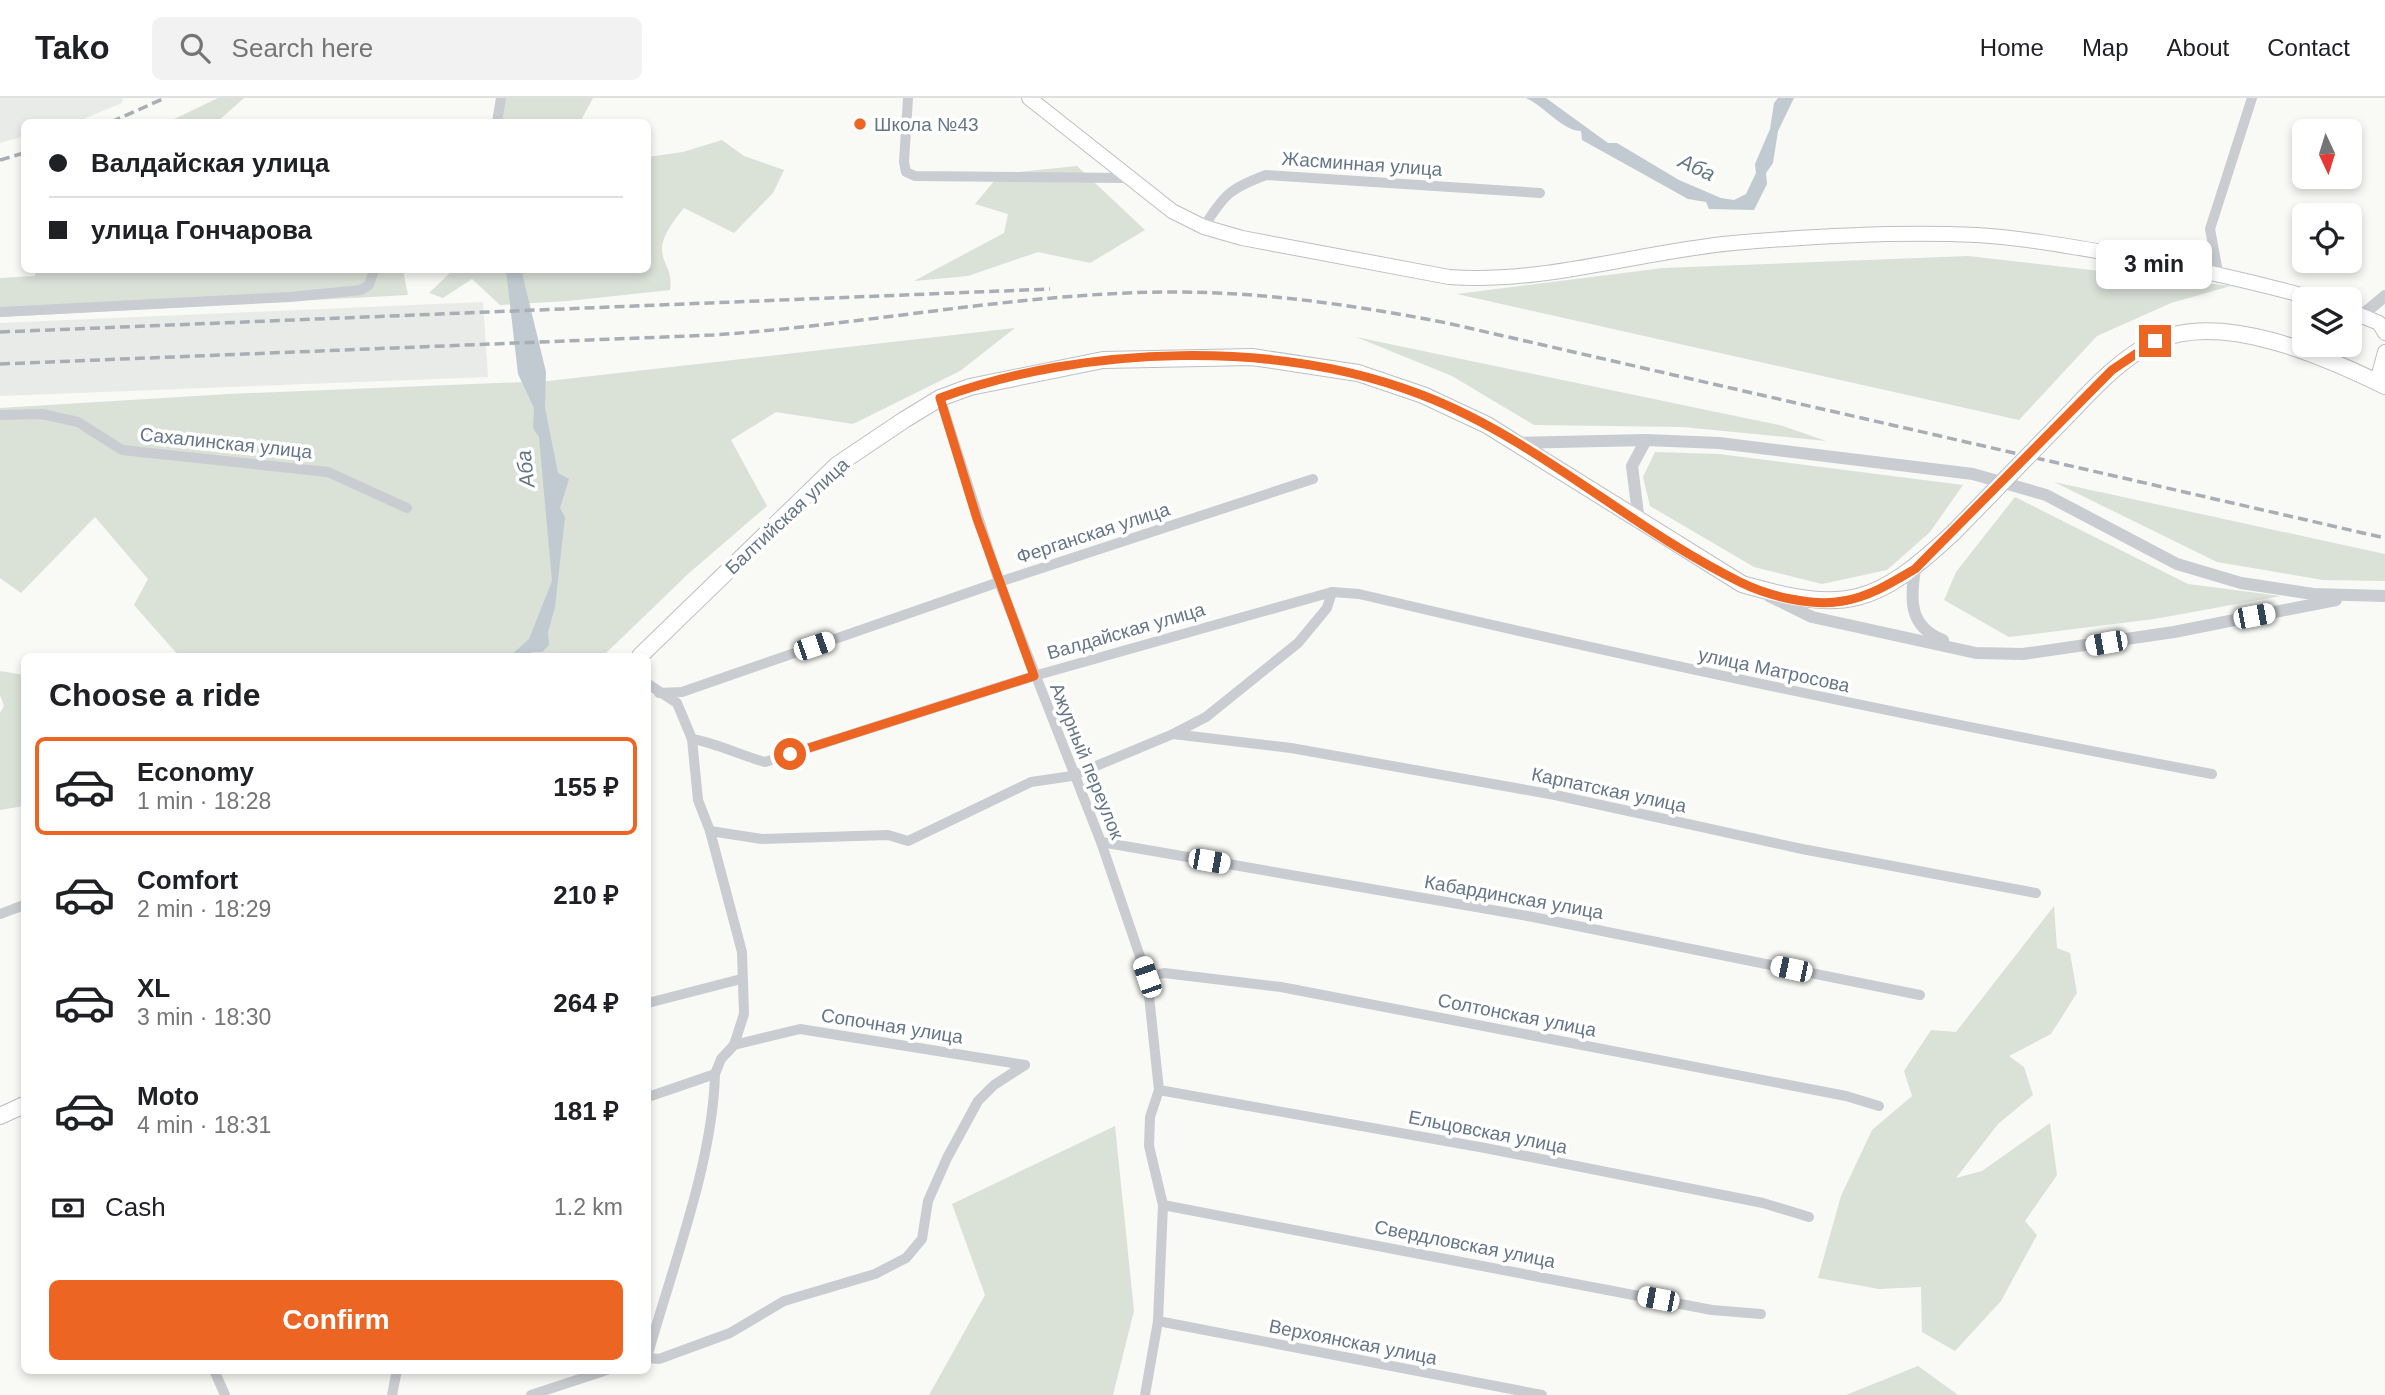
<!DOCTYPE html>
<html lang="en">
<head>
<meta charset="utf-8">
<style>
	:root { --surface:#fff; --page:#f2f2f2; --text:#202124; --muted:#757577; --line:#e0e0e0; --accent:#ec6523 }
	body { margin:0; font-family:Helvetica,sans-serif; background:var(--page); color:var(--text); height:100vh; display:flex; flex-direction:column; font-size:26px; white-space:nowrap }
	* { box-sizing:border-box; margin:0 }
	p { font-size:23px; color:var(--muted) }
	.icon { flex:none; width:38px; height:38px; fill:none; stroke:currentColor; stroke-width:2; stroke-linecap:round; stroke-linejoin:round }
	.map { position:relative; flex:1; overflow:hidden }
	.details { position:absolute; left:21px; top:555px; width:630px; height:721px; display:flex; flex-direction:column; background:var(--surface); border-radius:10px; box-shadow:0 4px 10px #0003 }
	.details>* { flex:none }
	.banner { position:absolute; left:21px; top:21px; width:630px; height:154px; border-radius:10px; box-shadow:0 4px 10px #0003; display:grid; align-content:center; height:154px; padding:0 28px; background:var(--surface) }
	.needle { width:46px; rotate:176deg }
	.buttons { position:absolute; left:2292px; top:21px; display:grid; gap:14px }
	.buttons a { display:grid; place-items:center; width:70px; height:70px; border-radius:10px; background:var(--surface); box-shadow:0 4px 10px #0003; font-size:35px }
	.end { position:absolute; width:32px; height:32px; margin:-16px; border:9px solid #ec6523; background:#fff; box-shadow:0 0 0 4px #fff }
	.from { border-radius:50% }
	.bubble { position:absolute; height:49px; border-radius:10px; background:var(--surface); box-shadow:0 4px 10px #0003; font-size:23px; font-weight:800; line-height:49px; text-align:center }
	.car { position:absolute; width:21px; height:42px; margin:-21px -10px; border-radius:9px; box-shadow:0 0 5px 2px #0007; background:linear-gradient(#fff 24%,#345 0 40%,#fff 0 76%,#345 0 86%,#fff 0) }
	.banner b { display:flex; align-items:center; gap:24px; height:66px; font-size:26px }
	.banner b+b { border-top:2px solid var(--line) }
	.banner i { width:18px; height:18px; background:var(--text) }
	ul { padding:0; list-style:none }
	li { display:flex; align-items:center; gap:21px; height:98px; margin:0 14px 10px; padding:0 14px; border:4px solid transparent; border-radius:10px }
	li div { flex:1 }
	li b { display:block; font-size:26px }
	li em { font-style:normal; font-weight:800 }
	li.on { border-color:var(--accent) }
	li>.icon { width:63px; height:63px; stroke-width:1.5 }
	h2 { padding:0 28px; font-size:32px; line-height:84px }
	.pay { display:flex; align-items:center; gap:18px; height:77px; padding:0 28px; font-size:26px }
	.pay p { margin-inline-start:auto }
	.button { display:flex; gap:14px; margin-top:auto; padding:14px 28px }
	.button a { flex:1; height:80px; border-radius:10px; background:var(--accent); color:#fff; font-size:28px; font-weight:800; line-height:80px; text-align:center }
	header { display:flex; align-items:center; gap:42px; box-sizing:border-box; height:98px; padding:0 35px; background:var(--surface); border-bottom:2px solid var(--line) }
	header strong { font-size:33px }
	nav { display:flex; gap:38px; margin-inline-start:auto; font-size:24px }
	.search { width:490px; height:63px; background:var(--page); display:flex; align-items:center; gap:18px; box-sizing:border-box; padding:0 24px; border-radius:10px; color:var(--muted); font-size:26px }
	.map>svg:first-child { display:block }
</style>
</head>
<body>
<header>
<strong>Tako</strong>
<div class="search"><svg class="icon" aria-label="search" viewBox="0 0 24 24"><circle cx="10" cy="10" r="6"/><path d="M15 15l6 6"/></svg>Search here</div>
<nav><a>Home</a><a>Map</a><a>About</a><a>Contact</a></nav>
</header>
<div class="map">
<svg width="2385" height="1297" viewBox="0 0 2385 1297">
	<rect width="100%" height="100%" fill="#f9f9f6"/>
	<!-- built -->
	<g fill="#e9ebe9">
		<polygon points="0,0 123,0 122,5 76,24 24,24 24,38 0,45"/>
		<polygon points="483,204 488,279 0,298 0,225"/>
	</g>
	<!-- green -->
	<g fill="#dae1d7">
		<polygon points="218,0 244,0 217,24 168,24"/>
		<polygon points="504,0 593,0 580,24 497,24"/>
		<path d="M722,42L744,58L784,72L773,95L734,135L684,110C675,121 662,137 662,152C663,168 673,171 670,192L568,203L500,207L472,181L443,200L429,195L453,172H648V59L683,54Z"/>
		<polygon points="1077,68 1145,132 1090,165 1038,154 968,178 914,183 1004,135 1008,116 975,106 1000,76"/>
		<polygon points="1968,158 2231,188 2171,205 2097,238 2019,322 1457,196 1663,170"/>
		<polygon points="36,172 403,172 408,197 0,219 0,180 35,178"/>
		<polygon points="1015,230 960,273 853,326 776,314 731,342 767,408 688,476 603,558 179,558 134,507 148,481 95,419 21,495 0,480 0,310 228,296 548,283"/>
		<polygon points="1356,239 1783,328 1826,343 1683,329 1534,327 1452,278"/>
		<polygon points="1655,354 1719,356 1963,387 1930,434 1887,472 1822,486 1754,469 1650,408 1643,379"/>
		<polygon points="2054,384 2385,456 2385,483 2323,482 2217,464"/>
		<polygon points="2015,399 2188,486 2281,498 2154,521 2009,539 1944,502 1956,474"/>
		<polygon points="0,573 24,577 24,708 0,712 0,615 4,608 0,597"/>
		<polygon points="2054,808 2057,850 2070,855 2077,895 2051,936 2009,958 2024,969 2033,997 1998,1026 1956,1080 1982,1073 2050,1025 2057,1077 2025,1123 2037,1137 2001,1203 1955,1253 1922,1234 1921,1189 1879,1191 1818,1180 1841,1098 1872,1032 1912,998 1904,973 1931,932 1956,934"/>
		<polygon points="1115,1028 1134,1213 1113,1297 929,1297 985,1197 952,1106"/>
		<polygon points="1918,1268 1958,1297 1846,1297"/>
	</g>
	<!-- water -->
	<g fill="#c1cad0">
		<path d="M1526,0H1546L1608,45H1617L1679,82L1721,100L1734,102L1746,96L1756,75L1755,66L1770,31L1774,5L1778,0H1794L1778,33L1773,65L1766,75L1767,86L1754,112L1709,111L1706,104L1688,101L1582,42L1581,33C1563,33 1544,8 1526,0Z"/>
		<path d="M506,172H520L522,175L546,274L545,310L558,375L569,381L560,410L565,419L555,509L548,534L549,547L542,554C532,553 521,558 510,558L529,541L552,483L539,339L533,330L534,310L518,276Z"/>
	</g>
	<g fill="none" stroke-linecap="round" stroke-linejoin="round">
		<defs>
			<g id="secondary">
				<path d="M1029,0L1172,113L1204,129L1242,140L1449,179C1544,186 1638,154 1733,145C1813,138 1896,133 1977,137C2023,140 2068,148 2114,156C2182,168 2249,182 2315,201"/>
				<polyline points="2350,213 2379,225 2385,235"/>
				<polyline points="2377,284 2385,254"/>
			</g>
			<g id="primary">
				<path d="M2068,317C2094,290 2120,261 2154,244C2220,212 2324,258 2385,288"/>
				<path d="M640,558L837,367L904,322L940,300L970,289L1103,262L1252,259L1358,275L1423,297L1487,327L1742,486C1846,516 1875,508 1954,434"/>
				<polyline points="0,1018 24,1007"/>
			</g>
		</defs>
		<!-- secondary casing -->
		<use href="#secondary" stroke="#bbbfc5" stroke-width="16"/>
		<!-- primary casing -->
		<use href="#primary" stroke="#bcbfc4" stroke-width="18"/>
		<!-- minor -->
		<g stroke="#c9ccd0" stroke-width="10">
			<polyline points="908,0 904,64 906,74 915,78 1127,80"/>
			<polyline points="497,24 501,0"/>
			<path d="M1204,129C1224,96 1231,90 1266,77L1540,95"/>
			<polyline points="2218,174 2210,131 2252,0"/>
			<polyline points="0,214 290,199 361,192 369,187 374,172"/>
			<polyline points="940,300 999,484 1101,744 1147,879 1159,992 1150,1019 1149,1048 1163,1107 1158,1223 1145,1297"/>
			<polyline points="0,317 42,316 78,324 122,352 328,374 407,410"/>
			<polyline points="648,586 677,605 692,641 698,702 710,733 742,854 744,916 734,947"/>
			<polyline points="659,595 682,594 999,484 1313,381"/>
			<polyline points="1173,636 1291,650 1555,697 1802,751 2036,795"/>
			<path d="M692,641C717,645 739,657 765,664L1034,578L1332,494L1359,496C1642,563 1926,622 2212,676"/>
			<polyline points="710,733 762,741 888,737 908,743 1031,684 1072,678 1173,636 1206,619 1298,545 1327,510 1332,494"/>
			<polyline points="1101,744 1533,819 1920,897"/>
			<polyline points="0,816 24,807"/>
			<polyline points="1147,879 1164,875 1281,889 1846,998 1879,1008"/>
			<polyline points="648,905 741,881"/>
			<polyline points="1159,992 1485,1050 1763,1105 1809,1119"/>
			<polyline points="648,999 715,976 721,961 734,947 800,931 1025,967"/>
			<polyline points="1163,1107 1712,1212 1761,1216"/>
			<polyline points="1158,1223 1542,1297"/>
			<path d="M648,1256C672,1170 713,1064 715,976"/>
			<polyline points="648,1260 659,1261 730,1235 784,1203 875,1176 906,1160 922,1141 928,1103 947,1060 978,1003 994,987 1025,967"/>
			<polyline points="214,1272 225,1297"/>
			<polyline points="392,1297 397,1272"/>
			<polyline points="531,1297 607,1272"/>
		</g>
		<!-- tertiary -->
		<g stroke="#c9ccd0" stroke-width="12">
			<polyline points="2361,218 2385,198"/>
			<polyline points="1515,345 1646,342 1719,345 1973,376 2046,397 2177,466 2241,485 2313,496 2385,498"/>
			<polyline points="1639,424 1632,368 1646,342"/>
			<path d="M1915,471C1910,502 1909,529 1943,542"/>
			<polyline points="1769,498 1812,519 1976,555 2023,556 2174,534 2336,502"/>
		</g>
		<!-- secondary -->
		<use href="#secondary" stroke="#fff" stroke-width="14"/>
		<!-- primary -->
		<use href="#primary" stroke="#fff" stroke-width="16"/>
		<!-- rail -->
		<g stroke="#a9aeb5" stroke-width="3.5" stroke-dasharray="10 5" stroke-linecap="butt">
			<polyline points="111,24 165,0"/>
			<polyline points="0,62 24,55"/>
			<polyline points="0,234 1050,191"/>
			<path d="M0,266L713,237C863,227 1012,196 1163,194C1259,193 1354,207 1447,225L2385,440"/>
		</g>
		<defs>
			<polyline id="primary-bridge" points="1954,434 2068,317"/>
		</defs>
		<!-- primary-bridge casing -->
		<use href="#primary-bridge" stroke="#bcbfc4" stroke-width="18" stroke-linecap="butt"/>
		<!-- primary-bridge -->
		<use href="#primary-bridge" stroke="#fff" stroke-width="16"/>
	</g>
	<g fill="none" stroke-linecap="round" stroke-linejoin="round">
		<!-- route -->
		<path stroke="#ec6523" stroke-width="9" d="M790,656L1034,578L977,421L940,300C1084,247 1278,241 1422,297C1537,341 1630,430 1740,484C1768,498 1813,509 1843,503C1869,499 1893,484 1915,471L2112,272L2155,243"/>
	</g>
	<!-- markers -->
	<circle fill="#ec6523" stroke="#fff" stroke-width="2.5" cx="860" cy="26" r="7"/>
	<g text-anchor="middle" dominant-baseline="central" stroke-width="7" stroke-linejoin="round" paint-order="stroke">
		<!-- poi labels -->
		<g font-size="19" fill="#667689" stroke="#fff" text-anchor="start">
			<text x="874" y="26">Школа №43</text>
		</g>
		<!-- street labels -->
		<g font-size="19" fill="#667689" stroke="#fff">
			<text transform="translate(1362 66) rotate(4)">Жасминная улица</text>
			<text transform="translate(226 345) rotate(6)">Сахалинская улица</text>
			<text transform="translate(787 418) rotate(-43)">Балтийская улица</text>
			<text transform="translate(1093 435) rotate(-18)">Ферганская улица</text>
			<text transform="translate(1126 533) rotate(-16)">Валдайская улица</text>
			<text transform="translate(1774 572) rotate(12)">улица Матросова</text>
			<text transform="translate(1087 663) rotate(68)">Ажурный переулок</text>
			<text transform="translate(1609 692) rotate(12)">Карпатская улица</text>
			<text transform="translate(1514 799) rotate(10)">Кабардинская улица</text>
			<text transform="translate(1517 917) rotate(11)">Солтонская улица</text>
			<text transform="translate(892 928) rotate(9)">Сопочная улица</text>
			<text transform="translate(1488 1034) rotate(11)">Ельцовская улица</text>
			<text transform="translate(1465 1146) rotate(11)">Свердловская улица</text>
			<text transform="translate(1353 1244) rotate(11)">Верхоянская улица</text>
		</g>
		<!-- water labels -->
		<g font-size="21" font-style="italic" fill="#637783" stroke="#fff">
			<text transform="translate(1697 69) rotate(25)">Аба</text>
			<text transform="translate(525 371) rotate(-96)">Аба</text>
		</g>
	</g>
</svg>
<div class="buttons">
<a><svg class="needle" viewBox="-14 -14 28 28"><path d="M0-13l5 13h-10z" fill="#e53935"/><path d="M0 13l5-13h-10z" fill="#757577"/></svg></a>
<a><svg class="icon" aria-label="locate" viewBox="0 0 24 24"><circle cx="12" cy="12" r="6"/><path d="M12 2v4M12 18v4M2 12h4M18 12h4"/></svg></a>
<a><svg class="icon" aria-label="layers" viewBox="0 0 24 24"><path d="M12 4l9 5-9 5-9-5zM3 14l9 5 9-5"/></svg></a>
</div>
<i class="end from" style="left:790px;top:656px"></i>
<i class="end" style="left:2155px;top:243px"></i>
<div class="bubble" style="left:2096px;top:142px;width:116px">3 min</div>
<i class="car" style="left:2254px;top:518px;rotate:79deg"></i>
<i class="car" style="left:2106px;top:545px;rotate:260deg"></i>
<i class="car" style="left:814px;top:548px;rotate:71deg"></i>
<i class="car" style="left:1209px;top:763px;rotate:100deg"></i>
<i class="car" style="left:1791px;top:871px;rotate:282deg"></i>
<i class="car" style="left:1147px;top:879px;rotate:341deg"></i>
<i class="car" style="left:1658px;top:1201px;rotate:281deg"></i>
<div class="banner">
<b><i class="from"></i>Валдайская улица</b>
<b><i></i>улица Гончарова</b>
</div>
<section class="details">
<h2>Choose a ride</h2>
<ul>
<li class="on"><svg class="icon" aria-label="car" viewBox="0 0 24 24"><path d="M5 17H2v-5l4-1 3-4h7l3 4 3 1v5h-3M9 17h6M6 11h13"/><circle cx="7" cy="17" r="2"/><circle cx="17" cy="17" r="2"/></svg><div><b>Economy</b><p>1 min · 18:28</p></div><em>155 ₽</em></li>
<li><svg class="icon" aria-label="car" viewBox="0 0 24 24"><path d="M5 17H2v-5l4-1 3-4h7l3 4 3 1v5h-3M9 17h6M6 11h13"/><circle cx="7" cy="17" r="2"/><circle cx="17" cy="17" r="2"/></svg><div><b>Comfort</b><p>2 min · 18:29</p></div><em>210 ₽</em></li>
<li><svg class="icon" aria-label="car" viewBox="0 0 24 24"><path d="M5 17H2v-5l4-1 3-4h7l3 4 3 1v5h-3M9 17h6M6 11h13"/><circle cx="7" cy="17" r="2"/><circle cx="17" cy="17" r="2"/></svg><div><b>XL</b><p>3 min · 18:30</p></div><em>264 ₽</em></li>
<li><svg class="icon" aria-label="car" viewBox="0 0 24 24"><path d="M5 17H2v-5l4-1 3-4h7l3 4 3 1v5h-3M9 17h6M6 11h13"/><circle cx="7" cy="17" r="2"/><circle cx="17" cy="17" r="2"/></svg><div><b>Moto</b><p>4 min · 18:31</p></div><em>181 ₽</em></li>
</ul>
<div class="pay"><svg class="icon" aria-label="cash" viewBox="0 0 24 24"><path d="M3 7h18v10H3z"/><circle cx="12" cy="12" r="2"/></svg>Cash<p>1.2 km</p></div>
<div class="button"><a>Confirm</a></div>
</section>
</div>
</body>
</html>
